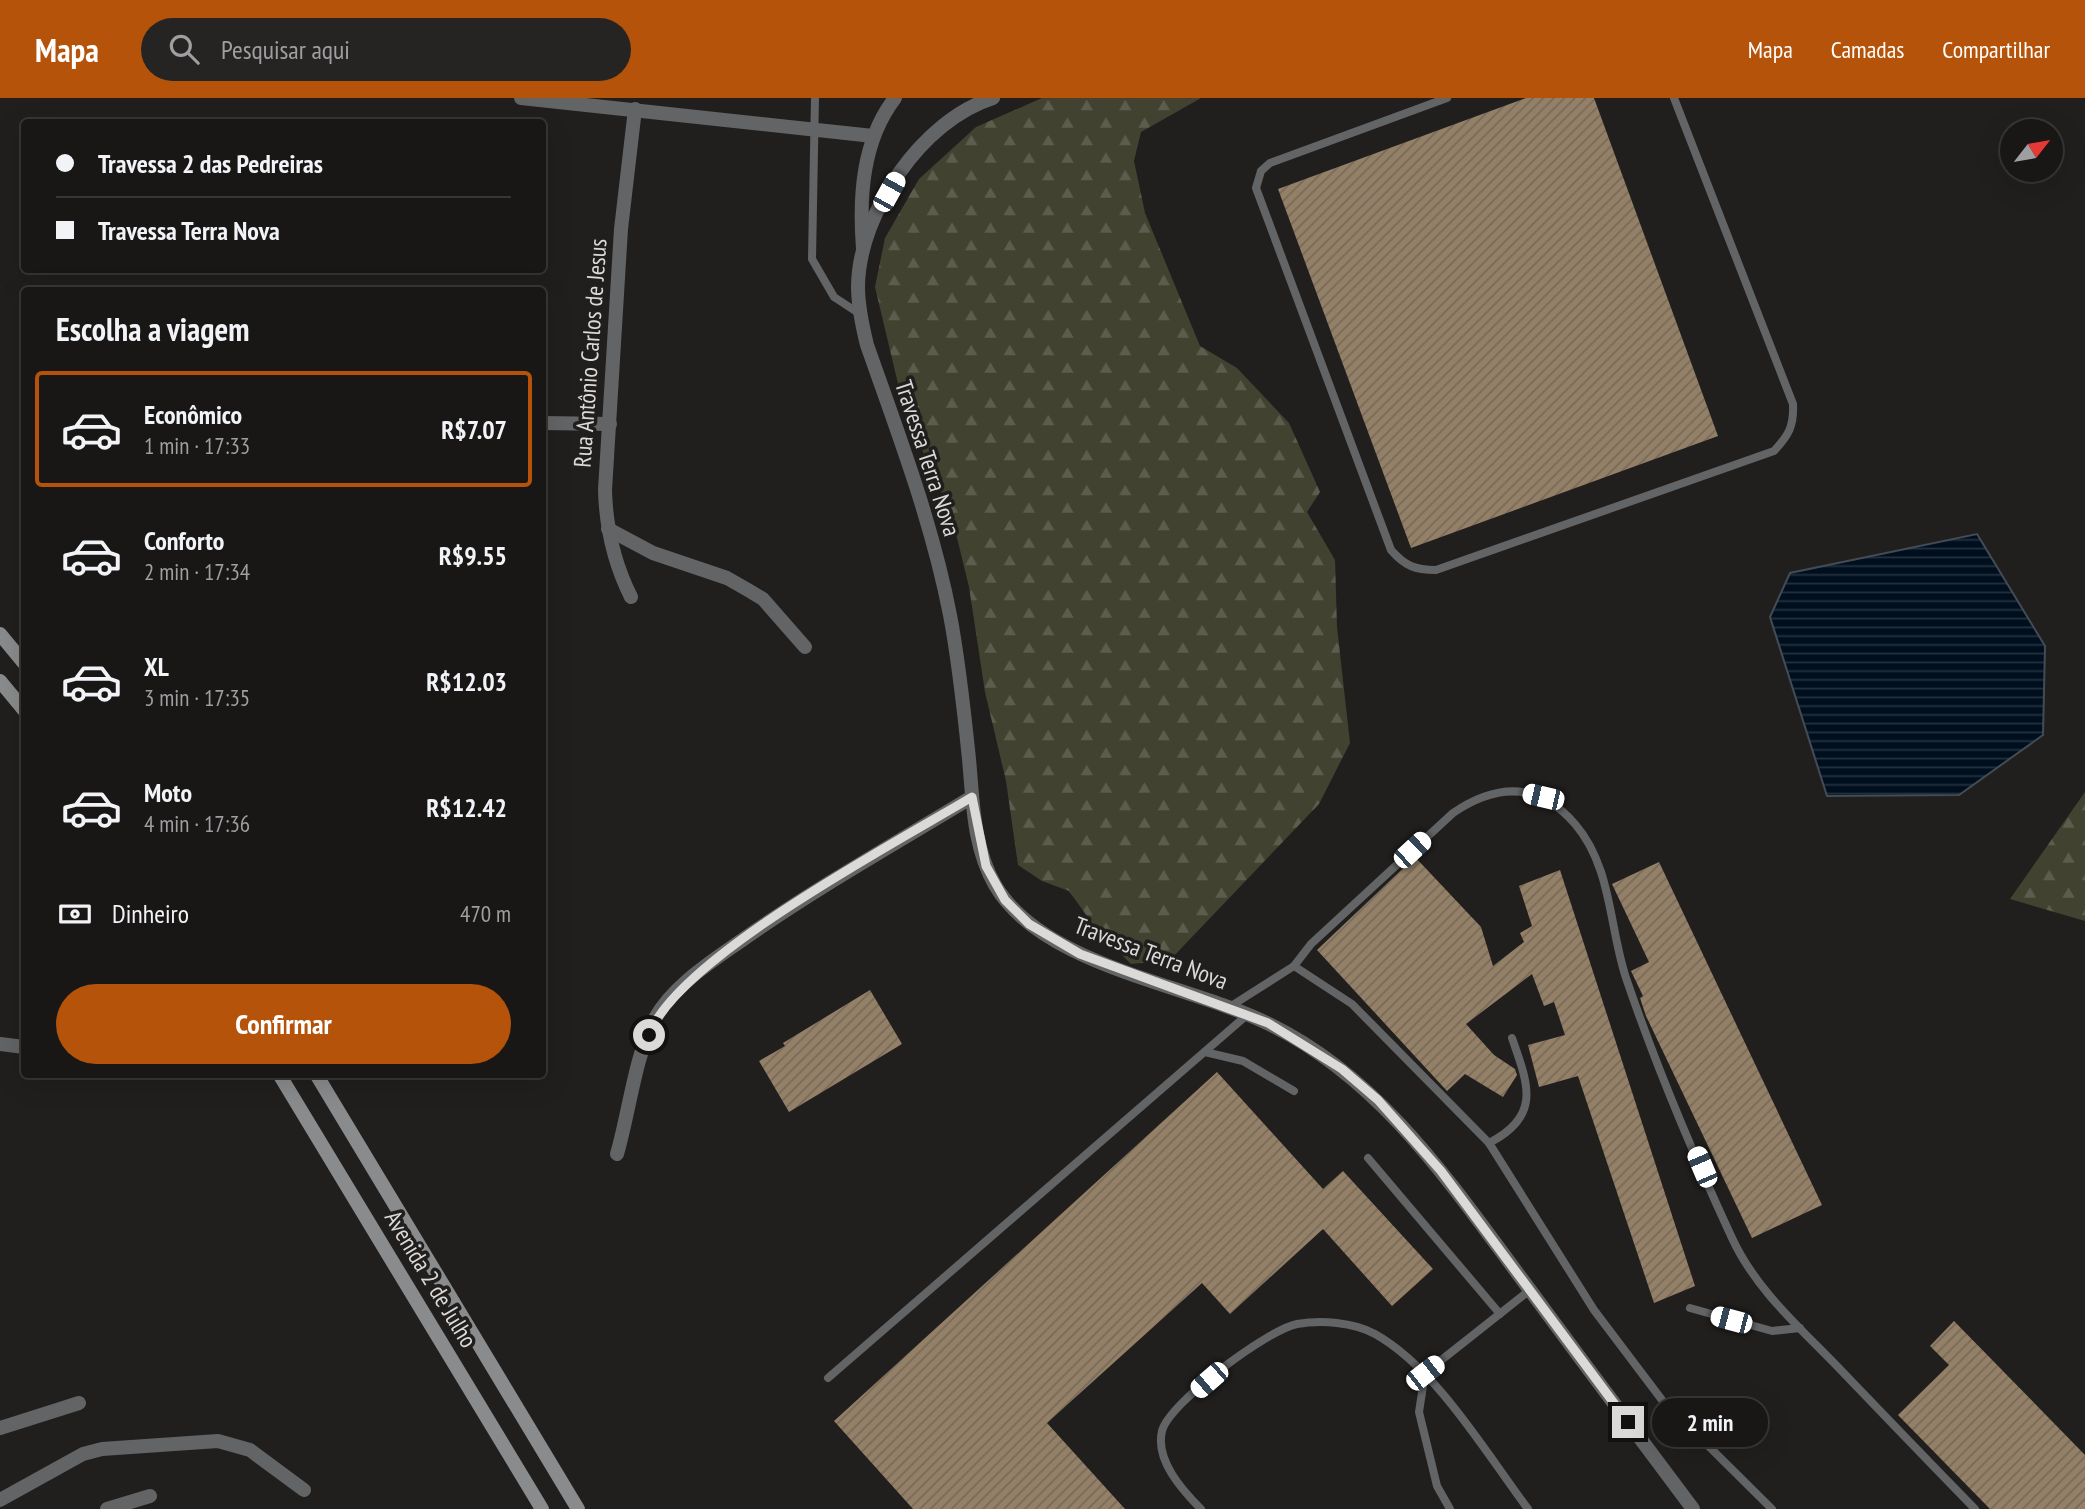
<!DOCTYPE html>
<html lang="pt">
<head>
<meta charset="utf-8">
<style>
	:root { --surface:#191716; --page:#262423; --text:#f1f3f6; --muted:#9f9fa1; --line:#373635; --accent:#b45309 }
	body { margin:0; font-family:"PT Sans Narrow",sans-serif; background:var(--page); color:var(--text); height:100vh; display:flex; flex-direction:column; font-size:26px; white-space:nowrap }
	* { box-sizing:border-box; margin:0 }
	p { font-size:23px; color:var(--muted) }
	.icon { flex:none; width:38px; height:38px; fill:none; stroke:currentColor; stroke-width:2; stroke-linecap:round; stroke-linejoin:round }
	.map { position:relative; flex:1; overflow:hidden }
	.sheet { position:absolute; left:21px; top:189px; width:525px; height:791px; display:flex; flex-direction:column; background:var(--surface); border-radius:7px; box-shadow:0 7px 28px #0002,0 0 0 2px var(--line) }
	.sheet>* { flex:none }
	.top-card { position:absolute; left:21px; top:21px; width:525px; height:154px; border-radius:7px; box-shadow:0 7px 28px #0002,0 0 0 2px var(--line); display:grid; align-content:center; height:154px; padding:0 35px; background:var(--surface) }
	.needle { width:46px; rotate:59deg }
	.buttons { position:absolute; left:2000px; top:21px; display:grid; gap:14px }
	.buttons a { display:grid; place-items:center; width:63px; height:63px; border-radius:50%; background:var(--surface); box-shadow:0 7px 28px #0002,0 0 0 2px var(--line); font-size:35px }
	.end { position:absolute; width:32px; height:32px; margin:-16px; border:9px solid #dbdad8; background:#111; box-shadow:0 0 0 4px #111 }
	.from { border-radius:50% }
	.bubble { position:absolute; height:49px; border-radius:24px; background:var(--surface); box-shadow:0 7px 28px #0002,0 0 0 2px var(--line); font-size:23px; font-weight:700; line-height:49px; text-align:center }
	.car { position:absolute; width:21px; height:42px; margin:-21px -10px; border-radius:9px; box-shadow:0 0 5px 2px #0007; background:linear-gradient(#fff 24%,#345 0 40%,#fff 0 76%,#345 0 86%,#fff 0) }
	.top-card b { display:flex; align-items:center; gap:24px; height:66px; font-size:26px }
	.top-card b+b { border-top:2px solid var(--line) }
	.top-card i { width:18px; height:18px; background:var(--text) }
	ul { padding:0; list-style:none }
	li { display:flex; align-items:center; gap:21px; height:116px; margin:0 14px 10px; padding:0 21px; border:4px solid transparent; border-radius:7px }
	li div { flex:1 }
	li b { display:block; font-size:26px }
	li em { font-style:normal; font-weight:700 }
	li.current { border-color:var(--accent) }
	li>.icon { width:63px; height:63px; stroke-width:1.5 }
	h2 { padding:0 35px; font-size:32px; line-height:84px }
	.pay { display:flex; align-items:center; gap:18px; height:77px; padding:0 35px; font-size:26px }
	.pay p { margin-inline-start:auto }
	.action { display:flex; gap:14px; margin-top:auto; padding:14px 35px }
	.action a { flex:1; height:80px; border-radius:42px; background:var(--accent); color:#fff; font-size:28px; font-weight:700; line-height:80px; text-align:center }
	header { display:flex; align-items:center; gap:42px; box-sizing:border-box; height:98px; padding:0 35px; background:var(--accent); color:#fff }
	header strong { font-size:33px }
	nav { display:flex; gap:38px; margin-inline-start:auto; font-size:24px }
	.search { width:490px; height:63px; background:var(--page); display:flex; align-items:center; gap:18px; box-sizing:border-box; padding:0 24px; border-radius:38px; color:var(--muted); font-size:26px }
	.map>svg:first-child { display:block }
</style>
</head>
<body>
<header>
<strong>Mapa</strong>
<div class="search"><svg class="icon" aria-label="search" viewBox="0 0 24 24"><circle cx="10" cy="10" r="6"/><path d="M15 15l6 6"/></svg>Pesquisar aqui</div>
<nav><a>Mapa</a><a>Camadas</a><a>Compartilhar</a></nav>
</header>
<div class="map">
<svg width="2085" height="1411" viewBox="0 0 2085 1411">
	<defs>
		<pattern id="forest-firs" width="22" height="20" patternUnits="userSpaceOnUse" patternTransform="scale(1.75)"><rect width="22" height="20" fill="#414230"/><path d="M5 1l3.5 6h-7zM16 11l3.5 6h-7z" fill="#5c5d4d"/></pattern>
		<pattern id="water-rules" width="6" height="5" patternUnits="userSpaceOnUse" patternTransform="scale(1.75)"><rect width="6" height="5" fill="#000f1e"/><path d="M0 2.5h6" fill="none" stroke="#25313e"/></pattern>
		<pattern id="building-hatch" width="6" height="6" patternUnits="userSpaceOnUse" patternTransform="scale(1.75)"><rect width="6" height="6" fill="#938067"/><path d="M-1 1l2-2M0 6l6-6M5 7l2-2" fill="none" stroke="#776a5a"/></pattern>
	</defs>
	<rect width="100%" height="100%" fill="#211f1d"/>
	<!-- forest -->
	<g fill="url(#forest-firs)">
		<polygon points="1042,0 1201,0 1141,34 1134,63 1145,115 1200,248 1237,270 1289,325 1320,394 1307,414 1335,462 1337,529 1350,645 1319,706 1170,862 1131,866 1097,832 1069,793 1042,783 1018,767 1006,683 985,594 969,489 951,415 905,315 875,189 885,140 919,81 976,29"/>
		<polygon points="2085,694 2085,823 2010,801"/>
	</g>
	<!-- water -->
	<polygon fill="url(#water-rules)" stroke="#424c56" stroke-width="2" points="1977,436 2045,548 2043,637 1959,697 1827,698 1770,519 1790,475"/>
	<!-- building -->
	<g fill="url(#building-hatch)">
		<polygon points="1526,0 1594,0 1718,338 1411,450 1278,91"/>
		<polygon points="1415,759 1481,829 1493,868 1524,844 1520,835 1532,828 1519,788 1560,772 1695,1188 1654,1205 1578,978 1539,989 1528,947 1565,937 1554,904 1544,908 1532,876 1466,926 1494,957 1515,971 1517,977 1503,999 1465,976 1447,993 1317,852"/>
		<polygon points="1659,764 1822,1107 1752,1140 1646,918 1640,900 1643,898 1631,873 1649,864 1612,786"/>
		<polygon points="870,892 902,946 789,1014 759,963 785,948 783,945"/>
		<polygon points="1217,974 1323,1091 1343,1073 1433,1171 1392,1208 1323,1131 1230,1216 1202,1185 1047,1325 1125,1411 913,1411 834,1323"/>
		<polygon points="1954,1223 2085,1357 2085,1411 1990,1411 1898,1317 1949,1267 1930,1248"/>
	</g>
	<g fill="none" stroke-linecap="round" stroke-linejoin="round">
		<!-- service -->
		<g stroke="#626465" stroke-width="8">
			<polyline points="815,0 812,161 834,199 860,216"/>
			<path d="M1447,0L1270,65L1261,73L1256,90L1391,452C1405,468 1415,472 1436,472L1774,353C1789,337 1794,328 1793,306L1674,0"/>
			<polyline points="1294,868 1352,906 1489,1045 1594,1212 1662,1302 1772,1411"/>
			<path d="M1228,910L1294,868L1311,846L1453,715C1496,686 1538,683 1575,726C1612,769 1609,829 1626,880C1656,968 1693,1056 1732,1140C1755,1190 1797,1227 1835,1266C1882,1315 1928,1363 1975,1411"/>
			<polyline points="1205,954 1243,963 1294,993"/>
			<path d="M1489,1045C1542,1018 1528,986 1512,940"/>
			<polyline points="1368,1060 1500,1216"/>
			<polyline points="1690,1210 1772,1233 1800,1230"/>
			<polyline points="828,1280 1247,917"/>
			<path d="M1201,1411C1182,1392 1155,1362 1162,1333C1169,1305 1267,1232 1297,1226C1321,1222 1353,1224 1375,1236C1436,1270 1486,1355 1528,1411"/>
			<polyline points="1450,1411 1437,1388 1419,1314 1425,1275 1530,1192"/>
		</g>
		<!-- minor -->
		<g stroke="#626465" stroke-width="14">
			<polyline points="521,0 873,38"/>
			<path d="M993,0C922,22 859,115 858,188C858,208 862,227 867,247C898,335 932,424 950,517C959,564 964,612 969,661C973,703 973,749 995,787C1042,868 1188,886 1269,926C1382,981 1451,1086 1524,1184C1580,1260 1636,1335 1693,1411"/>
			<path d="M863,151C859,99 862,43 895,0"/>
			<polyline points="542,325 610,326"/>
			<polyline points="608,431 653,455 727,480 748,492 763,501 805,549"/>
			<path d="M631,499C614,465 606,430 605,392L621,131L635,11"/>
			<polyline points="0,946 24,949"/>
			<path d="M617,1056C629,1015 635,959 654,922C673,887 714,862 745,840C818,789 896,745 972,699"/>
			<polyline points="0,1330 79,1305"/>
			<polyline points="0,1402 83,1356 102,1351 218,1343 250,1352 304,1392"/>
			<polyline points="107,1411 150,1398"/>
		</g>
		<!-- secondary -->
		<g stroke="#898b8c" stroke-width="14">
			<polyline points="0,536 24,565"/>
			<polyline points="0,583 24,612"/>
			<polyline points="279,976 542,1411"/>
			<polyline points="316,976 578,1411"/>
		</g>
	</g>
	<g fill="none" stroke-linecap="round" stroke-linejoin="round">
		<!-- route -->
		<path stroke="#dbdad8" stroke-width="9" d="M649,937C677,860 897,744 972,699L986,768L1005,802L1029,826L1080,856L1268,925L1342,971L1378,1002L1441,1073L1628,1324"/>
	</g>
	<g text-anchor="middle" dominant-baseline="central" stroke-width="7" stroke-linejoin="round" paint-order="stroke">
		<!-- street labels -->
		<g font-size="24" fill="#dbdad8" stroke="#211f1d">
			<text transform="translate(590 255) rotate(-86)">Rua Antônio Carlos de Jesus</text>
			<text transform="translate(928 360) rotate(72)">Travessa Terra Nova</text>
			<text transform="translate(1151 855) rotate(21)">Travessa Terra Nova</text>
			<text transform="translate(431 1181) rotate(59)">Avenida 2 de Julho</text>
		</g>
	</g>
</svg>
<div class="buttons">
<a><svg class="needle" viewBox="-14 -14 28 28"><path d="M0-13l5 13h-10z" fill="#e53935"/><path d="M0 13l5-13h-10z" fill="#9f9fa1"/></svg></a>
</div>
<i class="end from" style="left:649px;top:937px"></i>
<i class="end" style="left:1628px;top:1324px"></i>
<div class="bubble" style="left:1652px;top:1300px;width:116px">2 min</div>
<i class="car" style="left:889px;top:94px;rotate:29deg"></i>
<i class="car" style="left:1543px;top:699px;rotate:283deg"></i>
<i class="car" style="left:1412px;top:752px;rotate:47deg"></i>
<i class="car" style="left:1702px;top:1069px;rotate:337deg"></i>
<i class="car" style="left:1731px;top:1222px;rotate:285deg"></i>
<i class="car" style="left:1425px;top:1275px;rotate:52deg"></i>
<i class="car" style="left:1209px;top:1282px;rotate:229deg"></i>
<div class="top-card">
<b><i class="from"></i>Travessa 2 das Pedreiras</b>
<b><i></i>Travessa Terra Nova</b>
</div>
<section class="sheet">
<h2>Escolha a viagem</h2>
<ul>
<li class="current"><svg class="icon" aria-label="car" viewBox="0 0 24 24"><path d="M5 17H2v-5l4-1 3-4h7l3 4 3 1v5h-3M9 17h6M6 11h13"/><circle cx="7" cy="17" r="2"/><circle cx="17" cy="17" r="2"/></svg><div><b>Econômico</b><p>1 min · 17:33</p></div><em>R$7.07</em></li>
<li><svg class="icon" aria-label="car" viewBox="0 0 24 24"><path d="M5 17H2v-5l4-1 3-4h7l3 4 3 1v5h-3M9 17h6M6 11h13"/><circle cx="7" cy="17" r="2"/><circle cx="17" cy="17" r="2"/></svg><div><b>Conforto</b><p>2 min · 17:34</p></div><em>R$9.55</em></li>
<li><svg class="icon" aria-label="car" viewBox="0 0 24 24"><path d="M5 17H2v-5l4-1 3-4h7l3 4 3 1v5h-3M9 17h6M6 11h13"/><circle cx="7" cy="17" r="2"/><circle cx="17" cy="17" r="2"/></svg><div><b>XL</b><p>3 min · 17:35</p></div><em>R$12.03</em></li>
<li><svg class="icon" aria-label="car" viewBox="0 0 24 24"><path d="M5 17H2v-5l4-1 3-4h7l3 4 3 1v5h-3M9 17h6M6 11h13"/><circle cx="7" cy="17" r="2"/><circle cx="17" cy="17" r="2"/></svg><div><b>Moto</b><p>4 min · 17:36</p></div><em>R$12.42</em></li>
</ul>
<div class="pay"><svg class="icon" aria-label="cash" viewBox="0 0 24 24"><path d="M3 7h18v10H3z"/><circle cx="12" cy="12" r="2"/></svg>Dinheiro<p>470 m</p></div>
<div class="action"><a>Confirmar</a></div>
</section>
</div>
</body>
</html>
